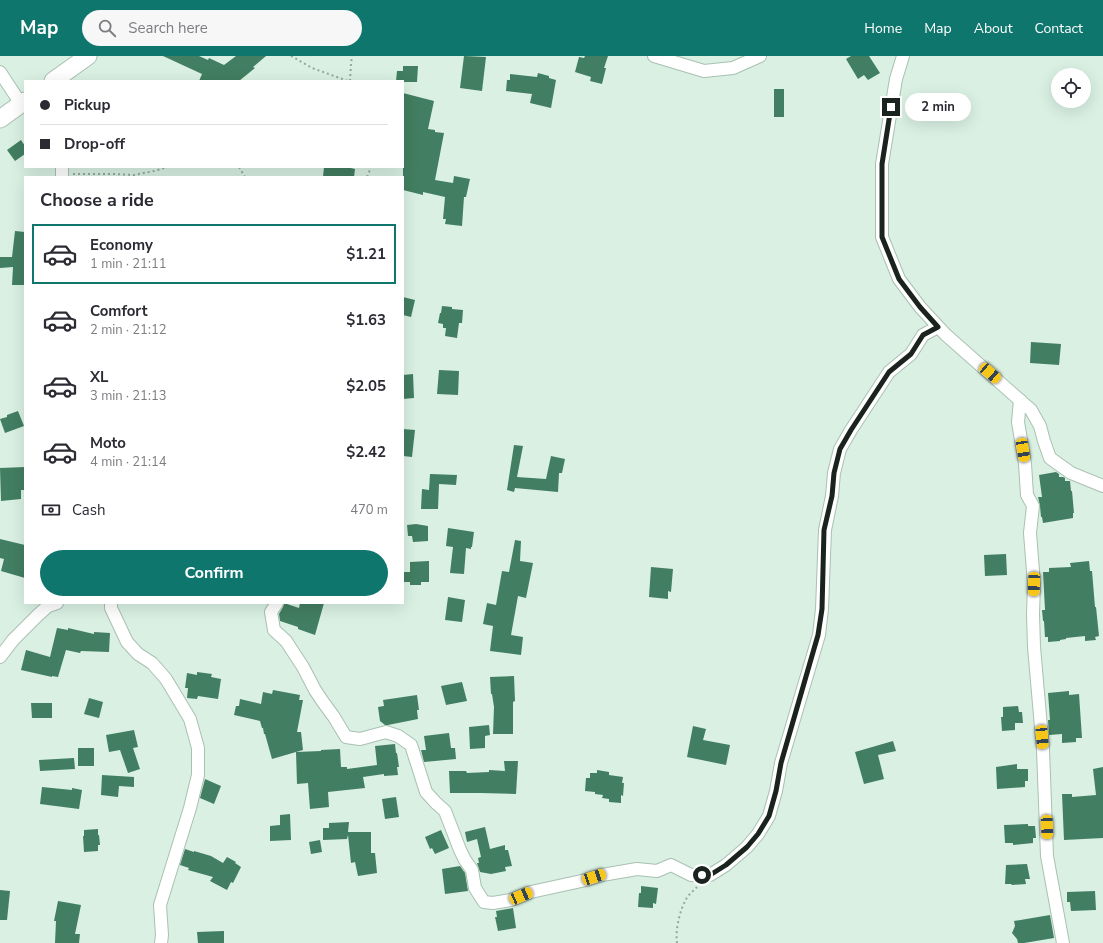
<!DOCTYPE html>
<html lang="en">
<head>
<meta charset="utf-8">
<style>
	:root { --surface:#fff; --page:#f7f7f7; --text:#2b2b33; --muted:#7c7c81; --line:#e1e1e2; --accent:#0f766e }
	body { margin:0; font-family:"Nunito Sans",sans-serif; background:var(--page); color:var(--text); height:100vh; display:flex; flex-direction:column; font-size:15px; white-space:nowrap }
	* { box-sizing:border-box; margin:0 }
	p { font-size:13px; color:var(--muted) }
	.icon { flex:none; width:22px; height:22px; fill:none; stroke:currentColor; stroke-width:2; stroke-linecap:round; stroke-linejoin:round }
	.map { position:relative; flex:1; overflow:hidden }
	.sheet { position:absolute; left:24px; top:120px; width:380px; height:428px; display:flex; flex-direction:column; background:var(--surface); border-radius:0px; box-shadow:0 4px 16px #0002 }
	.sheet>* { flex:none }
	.banner { position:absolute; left:24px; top:24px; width:380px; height:88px; border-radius:0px; box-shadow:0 4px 16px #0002; display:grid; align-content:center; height:88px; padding:0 16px; background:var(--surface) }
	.tools { position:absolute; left:1051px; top:12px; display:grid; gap:8px }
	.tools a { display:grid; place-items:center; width:40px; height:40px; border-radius:50%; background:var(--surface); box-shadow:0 4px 16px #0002; font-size:20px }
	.end { position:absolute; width:18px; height:18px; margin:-9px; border:5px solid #1a231e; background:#fff; box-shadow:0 0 0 2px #fff }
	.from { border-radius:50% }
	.bubble { position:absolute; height:28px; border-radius:14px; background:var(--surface); box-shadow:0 4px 16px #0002; font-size:13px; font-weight:700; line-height:28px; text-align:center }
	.car { position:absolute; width:12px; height:24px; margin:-12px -6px; border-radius:5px; box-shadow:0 0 3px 1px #0007; background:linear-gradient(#f5c518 24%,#345 0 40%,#f5c518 0 76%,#345 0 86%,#f5c518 0) }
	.banner b { display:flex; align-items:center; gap:14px; height:38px; font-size:15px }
	.banner b+b { border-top:1px solid var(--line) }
	.banner i { width:10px; height:10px; background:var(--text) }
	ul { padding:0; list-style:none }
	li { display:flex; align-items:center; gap:12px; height:60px; margin:0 8px 6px; padding:0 8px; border:2px solid transparent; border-radius:0px }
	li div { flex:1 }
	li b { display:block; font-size:15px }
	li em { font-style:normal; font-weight:700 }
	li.active { border-color:var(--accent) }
	li>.icon { width:36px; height:36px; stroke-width:1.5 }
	h2 { padding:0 16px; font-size:18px; line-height:48px }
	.pay { display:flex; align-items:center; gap:10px; height:44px; padding:0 16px; font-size:15px }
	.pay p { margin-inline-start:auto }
	.action { display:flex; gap:8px; margin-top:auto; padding:8px 16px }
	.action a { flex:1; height:46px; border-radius:24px; background:var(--accent); color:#fff; font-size:16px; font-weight:700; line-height:46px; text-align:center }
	header { display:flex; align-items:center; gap:24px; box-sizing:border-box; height:56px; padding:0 20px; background:var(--accent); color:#fff }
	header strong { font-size:19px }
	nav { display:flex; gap:22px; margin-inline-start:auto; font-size:14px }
	.search { width:280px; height:36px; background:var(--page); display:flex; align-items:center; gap:10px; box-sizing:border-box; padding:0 14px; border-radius:22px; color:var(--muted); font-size:15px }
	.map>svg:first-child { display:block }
</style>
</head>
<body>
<header>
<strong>Map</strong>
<div class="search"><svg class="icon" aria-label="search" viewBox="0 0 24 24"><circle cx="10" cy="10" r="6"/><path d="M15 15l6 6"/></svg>Search here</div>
<nav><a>Home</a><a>Map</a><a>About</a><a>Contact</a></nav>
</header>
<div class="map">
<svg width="1103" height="887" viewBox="0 0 1103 887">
	<rect width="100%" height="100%" fill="#d9f0e3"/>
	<!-- building -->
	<g fill="#427e61">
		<polygon points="163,0 199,0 208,4 209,2 224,9 236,0 266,0 253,11 255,12 239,25 199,25 202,18"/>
		<polygon points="464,0 486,1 482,35 460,32"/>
		<polygon points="585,0 608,0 604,12 606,12 602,28 590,25 591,21 575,16 579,1 584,2"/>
		<polygon points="851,0 869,0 880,17 868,24 864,19 858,23 846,3"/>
		<polygon points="403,10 418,10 417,26 403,26 403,25 396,25 397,15 403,15"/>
		<polygon points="538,17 549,20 549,22 556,24 551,52 530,47 532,38 506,35 507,24 510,24 510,18 537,21"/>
		<rect x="774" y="33" width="10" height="28"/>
		<polygon points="403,37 434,45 428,73 435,74 435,76 444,77 435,124 453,127 454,120 470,123 466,141 464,141 462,170 445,168 446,163 443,163 445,141 423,136 423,139 403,134"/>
		<polygon points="21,84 25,90 25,98 15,105 7,94"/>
		<polygon points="324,111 346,111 355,113 354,121 323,121"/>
		<polygon points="15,175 25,176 25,229 12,229 13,211 0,212 0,201 12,201"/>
		<polygon points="403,241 415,244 411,261 403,259"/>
		<polygon points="442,250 452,251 452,253 463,254 462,267 459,267 457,282 445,280 446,272 443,272 443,268 438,267 440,257 441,257"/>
		<polygon points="1031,286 1061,288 1059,309 1030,307"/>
		<polygon points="439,314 459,315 458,339 437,338"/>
		<polygon points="413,318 414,342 403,343 403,319"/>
		<polygon points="18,355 24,370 5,377 0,363 7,361 7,359"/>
		<polygon points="403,373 415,374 412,401 403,400"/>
		<polygon points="514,389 523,390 517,421 546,423 551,400 565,403 562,417 559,417 558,436 515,432 514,436 507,434"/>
		<polygon points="25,411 25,434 21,434 21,443 1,445 0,412"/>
		<polygon points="1056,416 1059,418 1059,421 1063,421 1065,422 1065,425 1070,425 1071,435 1072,435 1074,457 1073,457 1073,462 1043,467 1042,461 1041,461 1040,450 1038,441 1042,441 1039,419"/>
		<polygon points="430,418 457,419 456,429 439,428 438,453 421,453 422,433 429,434"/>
		<polygon points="416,468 428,470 428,485 413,486 412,480 408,480 407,469"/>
		<polygon points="448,472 474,476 472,491 471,491 471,493 466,492 464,518 450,517 453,491 446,490"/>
		<polygon points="0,483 25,489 25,522 1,515 4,503 0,502"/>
		<polygon points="515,484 521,485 520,505 533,507 526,542 518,540 511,579 523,581 521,599 490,595 493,570 483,568 487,547 496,549 502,515 509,516"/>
		<polygon points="1006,498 1007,519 985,520 984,499"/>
		<polygon points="429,505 429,526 421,526 421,529 410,529 410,526 403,526 403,516 410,516 410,506"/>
		<polygon points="1089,505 1090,515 1092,515 1095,551 1096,551 1099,580 1095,581 1096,584 1085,585 1085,580 1066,582 1066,583 1060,584 1060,585 1048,586 1048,581 1045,581 1044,565 1043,565 1042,554 1045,554 1043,516 1049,516 1049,512 1071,511 1070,507"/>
		<polygon points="651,511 673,513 671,536 668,535 668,543 649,541"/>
		<polygon points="448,541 465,544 462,566 445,564"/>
		<polygon points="284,547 299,552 300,547 324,547 315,579 298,573 298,571 280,565 279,558 283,551"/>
		<polygon points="57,572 68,574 68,572 94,578 94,576 110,577 109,596 81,595 80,597 66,594 58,621 52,620 52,621 21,614 26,594 50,601"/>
		<polygon points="197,616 212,618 211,621 221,623 218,643 198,640 197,643 187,642 188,632 185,632 187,617 197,619"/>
		<polygon points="514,620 515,645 513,646 513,678 493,678 494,651 492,638 491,638 490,621"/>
		<polygon points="462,626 467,645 446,649 441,630"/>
		<polygon points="273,634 300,639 299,644 303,644 297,676 301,676 303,694 296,696 321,695 321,694 340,693 341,711 347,711 347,713 377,709 375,690 395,688 396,697 397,697 399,711 397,711 398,719 384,720 384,718 363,721 365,732 328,736 329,751 310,753 308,727 297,728 296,696 272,703 265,678 264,678 263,672 262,672 260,665 234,659 236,650 239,650 240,643 261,648 263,636 272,638"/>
		<polygon points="1069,635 1069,639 1079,638 1082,682 1076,682 1076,686 1062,687 1062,678 1049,679 1048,664 1050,664 1048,637"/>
		<polygon points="417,639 419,654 417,654 418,663 388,669 385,669 380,665 378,651 384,650 383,644"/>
		<polygon points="89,642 103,646 99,662 84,658"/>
		<polygon points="31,647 52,647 52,662 32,662"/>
		<polygon points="1018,650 1019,656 1022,656 1023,667 1015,667 1015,674 1002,675 1001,661 1003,661 1003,651"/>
		<polygon points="489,669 490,679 485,680 485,692 470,693 469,671"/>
		<polygon points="693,670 706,673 703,684 730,689 726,709 687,701"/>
		<polygon points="134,674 138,691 133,692 140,713 128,717 120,694 109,696 106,679"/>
		<polygon points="449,677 451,692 455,692 456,703 424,706 421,694 426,694 424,680"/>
		<polygon points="893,685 896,695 878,699 884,723 864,728 855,696"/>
		<rect x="78" y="692" width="16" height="18"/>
		<polygon points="74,702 75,713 40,715 39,704"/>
		<polygon points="504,705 518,705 516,738 481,737 450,737 449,715 466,715 467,717 489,716 489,714 505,715"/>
		<polygon points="1017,708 1017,713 1028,713 1028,725 1025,725 1025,731 997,733 996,711"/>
		<polygon points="1103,711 1103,782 1064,784 1062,738 1072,738 1072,741 1096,739 1093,713"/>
		<polygon points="597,714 609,716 609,719 623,721 622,727 624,727 623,740 621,739 621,747 609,746 609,743 602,742 603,739 595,738 595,736 585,735 586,722 590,722 590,717 597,717"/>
		<polygon points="102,719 134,721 134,731 119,730 118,741 101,739"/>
		<polygon points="205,723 221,730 214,748 200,742"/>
		<polygon points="42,731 72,734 72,732 82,734 79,753 40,748"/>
		<polygon points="396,741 399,761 385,763 382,743"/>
		<polygon points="290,758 291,784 270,785 270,770 280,769 280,759"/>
		<polygon points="349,766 348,776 371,776 371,797 375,797 377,817 358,820 355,806 351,807 348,779 347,783 323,784 323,772 329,772 329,767"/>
		<polygon points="1028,768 1028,770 1035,770 1036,782 1033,782 1033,787 1013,789 1013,787 1005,787 1004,769"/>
		<polygon points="485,771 490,793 505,789 505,794 508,794 512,810 505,811 506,815 491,818 480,816 477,807 479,807 478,802 481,801 477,783 467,786 465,776"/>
		<polygon points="98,773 98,779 99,779 100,789 98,789 98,795 84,796 83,780 84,780 84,774"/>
		<polygon points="441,774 449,792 435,798 432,792 430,793 425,781"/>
		<polygon points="320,784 322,796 311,798 309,786"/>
		<polygon points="185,793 194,796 194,795 211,800 223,807 227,801 236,806 235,807 241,811 233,827 231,826 227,834 210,825 213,821 188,814 189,812 180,809"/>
		<polygon points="1027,808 1030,823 1025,823 1026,828 1012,829 1011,828 1005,828 1006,809"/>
		<polygon points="460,810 465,817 468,835 445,838 442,813"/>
		<polygon points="641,830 658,832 656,848 653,847 653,852 638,851 639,837 641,837"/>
		<polygon points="0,834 10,835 7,864 0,864"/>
		<polygon points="1095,835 1096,854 1071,855 1070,846 1067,846 1067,836"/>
		<polygon points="58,845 81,849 75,878 80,878 79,887 55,887 56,865 54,865"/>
		<polygon points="513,852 516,872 498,875 495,861 497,861 496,855"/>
		<polygon points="1050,859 1054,882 1024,887 1018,887 1017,883 1012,877 1015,870 1014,865"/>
		<polygon points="224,875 224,887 198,887 197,876"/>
	</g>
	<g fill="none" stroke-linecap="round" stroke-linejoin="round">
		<defs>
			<g id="street">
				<polyline points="654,0 704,15 733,12 760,0"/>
				<polyline points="903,0 896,23 882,108 882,181 899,223 920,251 946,279 1031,354 1040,370 1044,385 1050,402 1071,417 1103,430"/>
				<polyline points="0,16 21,48 25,49"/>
				<polyline points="62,111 62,121"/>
				<polyline points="1020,344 1018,366 1025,408 1027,439 1033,450 1030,477 1034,528 1033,558 1034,591 1043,694 1047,800 1063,887"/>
				<polyline points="111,547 111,552 127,586 138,598 152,607 166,623 190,663 198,692 198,719 190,752 160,849 162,879 161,887"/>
				<polyline points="277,547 271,556 274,574 286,585 303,611 315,634 323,646 334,661 346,681 360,683 386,676 398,680 411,689 426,736 436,747 445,755 460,794 465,804 472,814 475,832 484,846 493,847 511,844 531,836 586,824 602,819 637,813 657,815 671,809 691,819 710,819 726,809 747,791 758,778 769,760 776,735 781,707 819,579 822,553 825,474 832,440 834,417 840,393 851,374 889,316 911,298 923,279 938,271"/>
				<polyline points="0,601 13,584 38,559 48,550 57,547"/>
			</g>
			<g id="secondary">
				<polyline points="53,25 88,0"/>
				<polyline points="0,63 25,45"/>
			</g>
		</defs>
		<!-- street casing -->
		<use href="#street" stroke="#a9c0b3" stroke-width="14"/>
		<!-- secondary casing -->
		<use href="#secondary" stroke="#a9c0b3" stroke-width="19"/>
		<!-- path -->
		<g stroke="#96a89e" stroke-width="2" stroke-dasharray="2 3" stroke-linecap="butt">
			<polyline points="291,0 312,12 348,25"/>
			<polyline points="350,25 351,8 352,0"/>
			<polyline points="239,111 245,121"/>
			<polyline points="73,118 113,118 134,119 154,115 168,111"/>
			<polyline points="367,121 371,111"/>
			<path d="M677,887C675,874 680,852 688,840C691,837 694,834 697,831"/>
		</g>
		<!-- street -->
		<use href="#street" stroke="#fff" stroke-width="12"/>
		<!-- secondary -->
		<use href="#secondary" stroke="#fff" stroke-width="17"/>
	</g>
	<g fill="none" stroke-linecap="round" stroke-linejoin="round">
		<!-- route -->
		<polyline stroke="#1a231e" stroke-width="5" points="702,819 710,819 726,809 747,791 758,778 769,760 776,735 781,707 818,579 822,553 824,474 832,440 834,417 840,393 851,374 889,316 911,298 923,279 938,271 920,251 899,223 882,181 882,108 891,51"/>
	</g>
</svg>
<div class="tools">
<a><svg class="icon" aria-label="locate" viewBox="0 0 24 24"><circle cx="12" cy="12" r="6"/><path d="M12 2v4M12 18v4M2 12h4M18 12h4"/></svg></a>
</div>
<i class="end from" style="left:702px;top:819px"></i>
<i class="end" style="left:891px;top:51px"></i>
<div class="bubble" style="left:905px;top:37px;width:66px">2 min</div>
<i class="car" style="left:990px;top:317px;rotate:131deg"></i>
<i class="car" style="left:1023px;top:394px;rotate:171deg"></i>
<i class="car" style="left:1034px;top:528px;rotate:182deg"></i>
<i class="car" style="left:1042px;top:681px;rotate:175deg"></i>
<i class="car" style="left:1047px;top:771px;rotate:178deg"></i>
<i class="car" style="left:594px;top:821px;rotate:72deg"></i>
<i class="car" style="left:521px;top:840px;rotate:67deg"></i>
<div class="banner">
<b><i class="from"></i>Pickup</b>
<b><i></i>Drop-off</b>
</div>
<section class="sheet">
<h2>Choose a ride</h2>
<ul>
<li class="active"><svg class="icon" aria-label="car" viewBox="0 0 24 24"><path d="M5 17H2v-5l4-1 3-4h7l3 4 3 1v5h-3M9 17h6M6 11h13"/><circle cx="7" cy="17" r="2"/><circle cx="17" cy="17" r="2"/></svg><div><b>Economy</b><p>1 min · 21:11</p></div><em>$1.21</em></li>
<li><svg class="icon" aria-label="car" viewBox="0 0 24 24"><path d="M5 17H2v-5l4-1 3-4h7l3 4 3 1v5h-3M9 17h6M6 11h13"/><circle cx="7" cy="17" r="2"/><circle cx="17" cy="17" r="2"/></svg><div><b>Comfort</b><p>2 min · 21:12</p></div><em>$1.63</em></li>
<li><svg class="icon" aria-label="car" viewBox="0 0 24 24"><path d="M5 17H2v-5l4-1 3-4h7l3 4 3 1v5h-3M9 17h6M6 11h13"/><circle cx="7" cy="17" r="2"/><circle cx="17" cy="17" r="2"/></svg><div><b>XL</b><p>3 min · 21:13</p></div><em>$2.05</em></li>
<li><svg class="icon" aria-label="car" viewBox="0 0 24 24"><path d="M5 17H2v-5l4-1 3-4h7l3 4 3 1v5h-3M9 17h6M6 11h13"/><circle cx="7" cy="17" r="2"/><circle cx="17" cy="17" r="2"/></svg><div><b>Moto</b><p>4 min · 21:14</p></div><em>$2.42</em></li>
</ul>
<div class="pay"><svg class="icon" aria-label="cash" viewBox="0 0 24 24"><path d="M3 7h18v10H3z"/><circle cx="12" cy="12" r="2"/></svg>Cash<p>470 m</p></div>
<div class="action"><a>Confirm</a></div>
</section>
</div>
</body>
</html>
